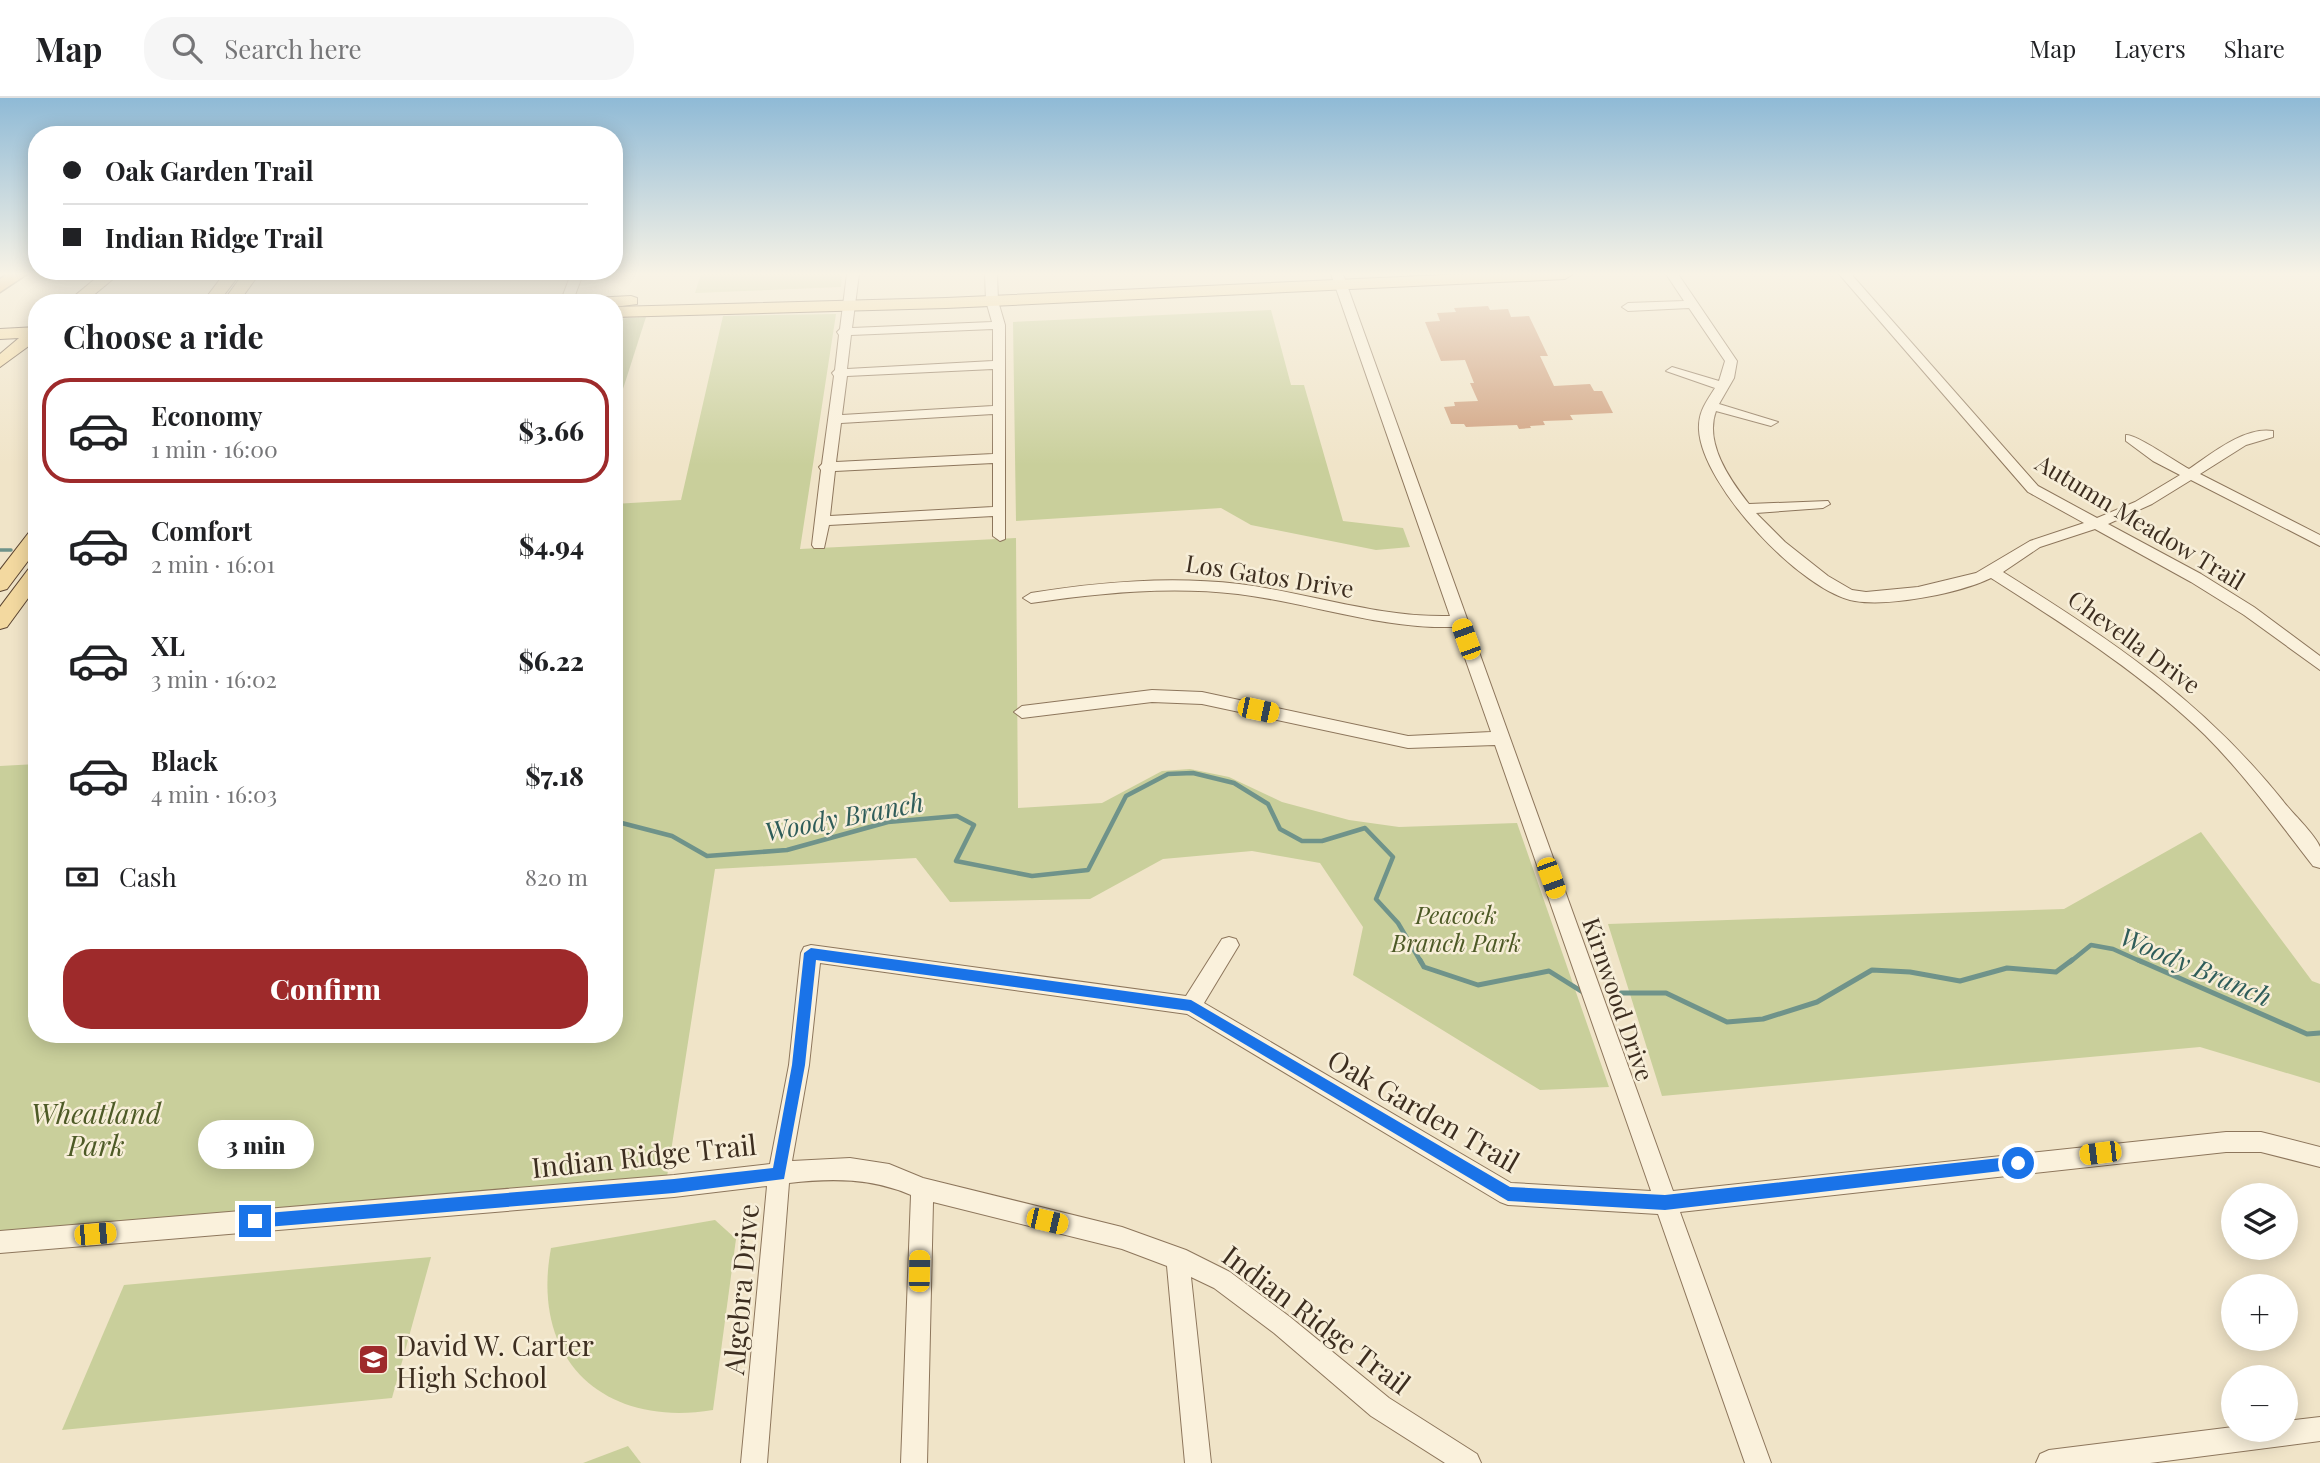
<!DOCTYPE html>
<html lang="en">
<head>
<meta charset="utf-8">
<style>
	:root { --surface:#fff; --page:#f6f6f6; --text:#202124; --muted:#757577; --line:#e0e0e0; --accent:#9e2a2b }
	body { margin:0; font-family:"Playfair Display",serif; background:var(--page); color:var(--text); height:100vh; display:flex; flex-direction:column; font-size:26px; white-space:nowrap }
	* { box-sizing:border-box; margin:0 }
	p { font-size:23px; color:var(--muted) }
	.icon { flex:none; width:38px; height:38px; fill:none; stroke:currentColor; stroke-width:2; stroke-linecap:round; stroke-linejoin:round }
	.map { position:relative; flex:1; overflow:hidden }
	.side { position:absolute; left:28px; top:196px; width:595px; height:749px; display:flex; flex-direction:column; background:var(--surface); border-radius:28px; box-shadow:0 4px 18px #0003 }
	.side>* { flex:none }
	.banner { position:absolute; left:28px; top:28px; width:595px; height:154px; border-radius:28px; box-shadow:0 4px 18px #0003; display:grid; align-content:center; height:154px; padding:0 35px; background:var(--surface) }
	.tools { position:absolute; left:2221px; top:1085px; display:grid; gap:14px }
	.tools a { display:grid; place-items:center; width:77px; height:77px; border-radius:50%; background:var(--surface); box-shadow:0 4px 18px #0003; font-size:35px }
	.end { position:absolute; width:32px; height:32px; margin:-16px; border:9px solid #1a73e8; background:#fff; box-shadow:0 0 0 4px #fff }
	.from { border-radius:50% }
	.bubble { position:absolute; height:49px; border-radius:24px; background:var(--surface); box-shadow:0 4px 18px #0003; font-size:23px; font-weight:800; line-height:49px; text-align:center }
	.car { position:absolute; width:21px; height:42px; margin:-21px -10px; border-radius:9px; box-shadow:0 0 5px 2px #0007; background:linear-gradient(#f5c518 24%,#345 0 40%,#f5c518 0 76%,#345 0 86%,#f5c518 0) }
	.banner b { display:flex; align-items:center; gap:24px; height:66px; font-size:26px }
	.banner b+b { border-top:2px solid var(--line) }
	.banner i { width:18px; height:18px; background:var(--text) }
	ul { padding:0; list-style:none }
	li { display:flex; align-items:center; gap:21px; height:105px; margin:0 14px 10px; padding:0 21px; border:4px solid transparent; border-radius:28px }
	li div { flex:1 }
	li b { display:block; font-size:26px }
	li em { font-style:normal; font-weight:800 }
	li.selected { border-color:var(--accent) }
	li>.icon { width:63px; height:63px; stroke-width:1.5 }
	h2 { padding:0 35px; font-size:32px; line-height:84px }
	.pay { display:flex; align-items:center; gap:18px; height:77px; padding:0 35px; font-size:26px }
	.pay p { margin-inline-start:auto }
	.button { display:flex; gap:14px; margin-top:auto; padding:14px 35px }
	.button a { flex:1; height:80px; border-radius:28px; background:var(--accent); color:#fff; font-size:28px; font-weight:800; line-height:80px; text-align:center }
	header { display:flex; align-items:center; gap:42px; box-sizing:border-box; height:98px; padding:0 35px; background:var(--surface); border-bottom:2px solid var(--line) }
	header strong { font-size:33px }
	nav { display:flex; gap:38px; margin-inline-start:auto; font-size:24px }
	.search { width:490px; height:63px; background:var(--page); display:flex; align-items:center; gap:18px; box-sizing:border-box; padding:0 24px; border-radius:28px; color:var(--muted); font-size:26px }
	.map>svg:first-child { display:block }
</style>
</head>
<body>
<header>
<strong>Map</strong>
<div class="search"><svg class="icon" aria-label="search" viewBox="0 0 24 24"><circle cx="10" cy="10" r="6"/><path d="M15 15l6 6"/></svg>Search here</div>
<nav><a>Map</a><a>Layers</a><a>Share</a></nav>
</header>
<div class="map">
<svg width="2320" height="1365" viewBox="0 0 2320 1365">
	<rect width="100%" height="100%" fill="#f0e4c8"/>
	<!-- green -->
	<g fill="#c9cf9b">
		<polygon points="701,176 842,176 841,189 695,195"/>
		<polygon points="1271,212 1291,287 1304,287 1343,423 1403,430 1410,449 1376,452 1251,427 1221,410 1016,423 1013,224"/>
		<polygon points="836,216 800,451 1016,440 1018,710 1102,705 1162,673 1190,671 1229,679 1282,704 1349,722 1399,729 1517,725 1609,989 1540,992 1353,877 1363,829 1320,765 1252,753 1163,761 1090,801 950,804 916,760 715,771 667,1079 0,1135 0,668 37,666 37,936 614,936 614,406 681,402 723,218"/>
		<polygon points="2201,734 2312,883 2320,886 2320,985 2200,949 1662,998 1608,826 2064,811"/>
		<path d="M715,1122L736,1141L713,1312C603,1330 530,1262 551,1150Z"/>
		<polygon points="431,1159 392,1300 62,1332 124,1187"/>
		<polygon points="628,1348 641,1365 583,1365"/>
	</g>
	<!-- cemetery -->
	<polygon fill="#bfc49a" points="646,219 614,319 614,221"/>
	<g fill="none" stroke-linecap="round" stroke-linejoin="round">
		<!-- stream-far2 -->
		<polyline stroke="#6f938a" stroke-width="3.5" points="0,452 11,452"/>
		<!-- stream-far1 -->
		<g stroke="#6f938a" stroke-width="4.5">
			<polyline points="614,723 672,738 707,758 787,752 888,724 957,718 974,727 956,763 1032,778 1088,772 1126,698 1168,676 1193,675 1234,685 1268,706 1280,731 1302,743 1322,743 1365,730 1393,759 1376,801 1398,825 1421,864"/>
			<polyline points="2070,864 2091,847 2113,851 2142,864"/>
		</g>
		<!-- stream -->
		<g stroke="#6f938a" stroke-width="5">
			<polyline points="1420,862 1424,869 1478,887 1549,873 1581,893"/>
			<polyline points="2138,862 2307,936 2320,935"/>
			<polyline points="1621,895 1666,895 1727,924 1763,921 1817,904 1872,872 1910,874 1960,883 2007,870 2056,874 2072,862"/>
		</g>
	</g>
	<!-- building -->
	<polygon fill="#cf9f7d" points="1488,208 1490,212 1508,211 1511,219 1529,218 1548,258 1540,258 1554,288 1590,286 1594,293 1602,293 1613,315 1570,317 1573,322 1543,323 1545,327 1530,328 1531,330 1519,331 1517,327 1466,329 1464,326 1451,326 1444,309 1455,308 1454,304 1478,303 1470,285 1474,285 1465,262 1441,263 1425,224 1440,223 1437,215 1456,214 1454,210"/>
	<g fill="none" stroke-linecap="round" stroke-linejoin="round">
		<defs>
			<g id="minor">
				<polygon points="571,176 583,176 572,205 560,205"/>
				<path d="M847,176H859L852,230L992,224L986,203L985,176H997L998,203L1005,227V441L1000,443L993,438V418L829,427L824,450H814L812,447L821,372L819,369L822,366L834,278L832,275L835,272L839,237L837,234L840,231ZM993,231V263L847,271L851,237ZM993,271V308L842,317L847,278ZM993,316V356L836,364L841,325ZM993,365V409L830,418L835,373Z"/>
				<path d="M1331,176H1343L1673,1093L2226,1034H2261L2320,1049V1069L2261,1054H2226L1680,1114L1771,1365H1745L1658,1116L1508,1107L1500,1104L1187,916L820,865L809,967L792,1063L850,1060L889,1066L923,1080L1122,1129L1186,1152L1230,1174L1290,1219L1389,1300L1477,1356L1481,1365H1445L1371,1318L1274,1235L1214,1190L1191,1179L1211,1365H1185L1167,1168L1122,1151L933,1104L927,1365H901L911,1097C871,1080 832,1080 789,1085L767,1365H741L767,1088L674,1099L0,1155V1133L674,1077L770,1066L789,967L801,855L804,849L811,847L1186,898L1222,841L1229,839L1236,841L1239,847L1204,905L1511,1085L1651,1093L1495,647L1408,650L1202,606L1152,604L1022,620L1014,614L1022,608L1152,592L1202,594L1408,638L1491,634L1454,529C1380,531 1311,505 1238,496C1168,488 1100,495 1031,505L1023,500L1031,495C1100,484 1169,478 1239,486C1310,495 1378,520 1450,518Z"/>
				<path d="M1666,176H1678L1737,263L1734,280L1719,306L1778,324L1771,328L1716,313C1704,345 1730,382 1749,406L1828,403L1830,406L1823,410L1756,415L1785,444L1828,478L1852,492L1866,494L1918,489L1976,475L2030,443L2084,425L2028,394L1839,176H1851L2038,388L2097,420L2135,404L2180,377L2153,363L2126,343V337C2136,336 2176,364 2189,371C2211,356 2245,328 2273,333V339L2246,347L2200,376L2320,437V448L2191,382L2152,406L2108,426L2201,476L2254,509L2320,558V572L2244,517L2191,484L2095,431L2040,449L2003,474C2111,542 2202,602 2283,703C2292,715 2315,736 2320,749C2320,755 2320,764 2320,770L2313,768C2279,724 2245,677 2205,637C2141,575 2066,528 1991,480C1960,495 1890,509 1855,503C1802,494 1702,388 1699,332C1698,314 1706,304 1715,290L1666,273L1672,269L1719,283L1725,263L1689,210L1628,213L1622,209L1628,205L1684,203Z"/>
				<polygon points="2320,1319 2320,1343 2150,1365 2036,1365 2040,1356 2049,1352 2233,1329 2233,1332 2286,1332 2286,1323"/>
			</g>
			<g id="major">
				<polygon points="101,176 119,176 84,205 66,205"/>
				<polygon points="224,176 240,176 218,205 202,205"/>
				<polygon points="243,176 259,176 238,205 222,205"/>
				<polygon points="1466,176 1573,176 1565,181 946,210 614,219 614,209 946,200"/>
				<polygon points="631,198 637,200 637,206 614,209 614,205 585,205 593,200"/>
				<polygon points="37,229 37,242 0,269 0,256 19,240 0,241 0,231"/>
				<polygon points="37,431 37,451 7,491 0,493 0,472 30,433"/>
				<polygon points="37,468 37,488 7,529 0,531 0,509 30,469"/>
			</g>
			<polygon id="highway" points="7,176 27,176 0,194 0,181"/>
		</defs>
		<!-- minor casing -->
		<use href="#minor" stroke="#8d765c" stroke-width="2"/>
		<!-- major casing -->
		<use href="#major" stroke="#5b4430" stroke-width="2"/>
		<!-- highway casing -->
		<use href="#highway" stroke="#5b4430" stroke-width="3"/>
		<!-- minor -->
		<use href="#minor" fill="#faf1dc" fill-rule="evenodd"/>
		<!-- major -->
		<use href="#major" fill="#f3d9a0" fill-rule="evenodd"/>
		<!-- highway -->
		<use href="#highway" fill="#e0a458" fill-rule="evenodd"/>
	</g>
	<!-- sky -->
	<linearGradient id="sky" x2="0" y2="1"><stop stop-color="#8fbad6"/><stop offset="0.48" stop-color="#f8f3e6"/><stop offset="1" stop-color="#f8f3e6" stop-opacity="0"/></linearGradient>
	<rect width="2320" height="367" fill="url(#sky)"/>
	<!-- route -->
	<polygon fill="#1a73e8" points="811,850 1191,902 1510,1089 1665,1097 2018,1058 2025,1065 2018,1071 1665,1112 1508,1103 1189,913 816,862 805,967 784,1081 674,1095 255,1130 250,1128 250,1118 255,1116 674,1081 773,1070 792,967 804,855"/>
	<!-- icons -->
	<defs>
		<symbol id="school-square" viewBox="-11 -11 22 22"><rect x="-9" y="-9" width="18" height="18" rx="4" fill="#9e2a2b" stroke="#f7eed8"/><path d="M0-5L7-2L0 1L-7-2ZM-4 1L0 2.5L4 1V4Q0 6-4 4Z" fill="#fff"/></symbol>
	</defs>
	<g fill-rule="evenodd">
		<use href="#school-square" x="356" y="1244" width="35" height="35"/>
	</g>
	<g text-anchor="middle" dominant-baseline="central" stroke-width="5" stroke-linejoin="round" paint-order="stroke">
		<!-- street labels -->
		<g font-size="24" fill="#3d2e20" stroke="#f7eed8">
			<text transform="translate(2141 423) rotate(31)">Autumn Meadow Trail</text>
			<text transform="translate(1270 477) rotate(9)">Los Gatos Drive</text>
			<text transform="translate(2135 543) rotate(36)">Chevella Drive</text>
			<text transform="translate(1619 901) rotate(71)">Kirnwood Drive</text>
		</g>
		<!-- park labels -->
		<g font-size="24" font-style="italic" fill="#4d5a26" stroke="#f7eed8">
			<text x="1456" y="816">Peacock<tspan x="1456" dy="28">Branch Park</tspan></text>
		</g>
		<!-- water labels -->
		<g font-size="26" font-style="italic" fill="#2f5d5a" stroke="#f7eed8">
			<text transform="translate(844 718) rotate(-11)">Woody Branch</text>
			<text transform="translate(2196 868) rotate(23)">Woody Branch</text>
		</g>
		<!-- near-street labels -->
		<g font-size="28" fill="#3d2e20" stroke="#f7eed8">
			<text transform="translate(1424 1012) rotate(30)">Oak Garden Trail</text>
			<text transform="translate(644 1057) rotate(-6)">Indian Ridge Trail</text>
			<text transform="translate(740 1191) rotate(-85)">Algebra Drive</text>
			<text transform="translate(1317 1221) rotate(37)">Indian Ridge Trail</text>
		</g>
		<!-- near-park labels -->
		<g font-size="28" font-style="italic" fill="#4d5a26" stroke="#f7eed8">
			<text x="96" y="1014">Wheatland<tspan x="96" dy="32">Park</tspan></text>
		</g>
		<!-- near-poi labels -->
		<g font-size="28" fill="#3d2e20" stroke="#f7eed8" text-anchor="start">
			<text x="396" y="1246">David W. Carter<tspan x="396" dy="32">High School</tspan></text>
		</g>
	</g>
</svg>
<div class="tools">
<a><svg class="icon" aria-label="layers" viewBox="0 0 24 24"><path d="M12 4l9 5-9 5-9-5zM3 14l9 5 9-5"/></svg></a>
<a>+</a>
<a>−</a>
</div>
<i class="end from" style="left:2018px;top:1065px"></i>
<i class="end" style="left:255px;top:1123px"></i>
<div class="bubble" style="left:198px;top:1022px;width:116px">3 min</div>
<i class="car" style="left:1466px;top:541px;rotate:340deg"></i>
<i class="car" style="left:1258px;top:612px;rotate:102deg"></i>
<i class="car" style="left:1551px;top:780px;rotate:160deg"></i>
<i class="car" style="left:2100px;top:1055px;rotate:263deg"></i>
<i class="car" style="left:1047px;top:1123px;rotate:103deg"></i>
<i class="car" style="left:95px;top:1136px;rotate:85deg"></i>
<i class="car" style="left:919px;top:1173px;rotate:1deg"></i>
<div class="banner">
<b><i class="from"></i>Oak Garden Trail</b>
<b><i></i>Indian Ridge Trail</b>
</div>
<section class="side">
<h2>Choose a ride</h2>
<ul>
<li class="selected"><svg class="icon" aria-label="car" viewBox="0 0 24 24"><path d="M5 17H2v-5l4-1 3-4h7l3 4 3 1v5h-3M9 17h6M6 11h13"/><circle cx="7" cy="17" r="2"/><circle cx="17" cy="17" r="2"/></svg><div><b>Economy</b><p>1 min · 16:00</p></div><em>$3.66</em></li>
<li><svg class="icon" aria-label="car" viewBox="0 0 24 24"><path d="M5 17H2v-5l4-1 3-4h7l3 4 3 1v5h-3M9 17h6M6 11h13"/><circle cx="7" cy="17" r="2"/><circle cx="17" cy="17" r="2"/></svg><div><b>Comfort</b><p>2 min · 16:01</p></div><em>$4.94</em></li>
<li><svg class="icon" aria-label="car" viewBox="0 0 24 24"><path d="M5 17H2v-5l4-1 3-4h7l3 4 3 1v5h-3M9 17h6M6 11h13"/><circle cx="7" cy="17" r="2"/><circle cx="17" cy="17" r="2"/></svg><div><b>XL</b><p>3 min · 16:02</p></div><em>$6.22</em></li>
<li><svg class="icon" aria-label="car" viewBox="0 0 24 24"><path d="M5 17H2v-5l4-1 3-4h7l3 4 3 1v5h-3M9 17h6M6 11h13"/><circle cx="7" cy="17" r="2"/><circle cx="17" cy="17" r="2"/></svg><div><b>Black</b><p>4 min · 16:03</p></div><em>$7.18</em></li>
</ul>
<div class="pay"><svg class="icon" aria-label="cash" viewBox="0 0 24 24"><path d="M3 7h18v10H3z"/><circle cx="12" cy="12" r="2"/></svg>Cash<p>820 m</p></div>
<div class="button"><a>Confirm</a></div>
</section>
</div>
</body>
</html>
